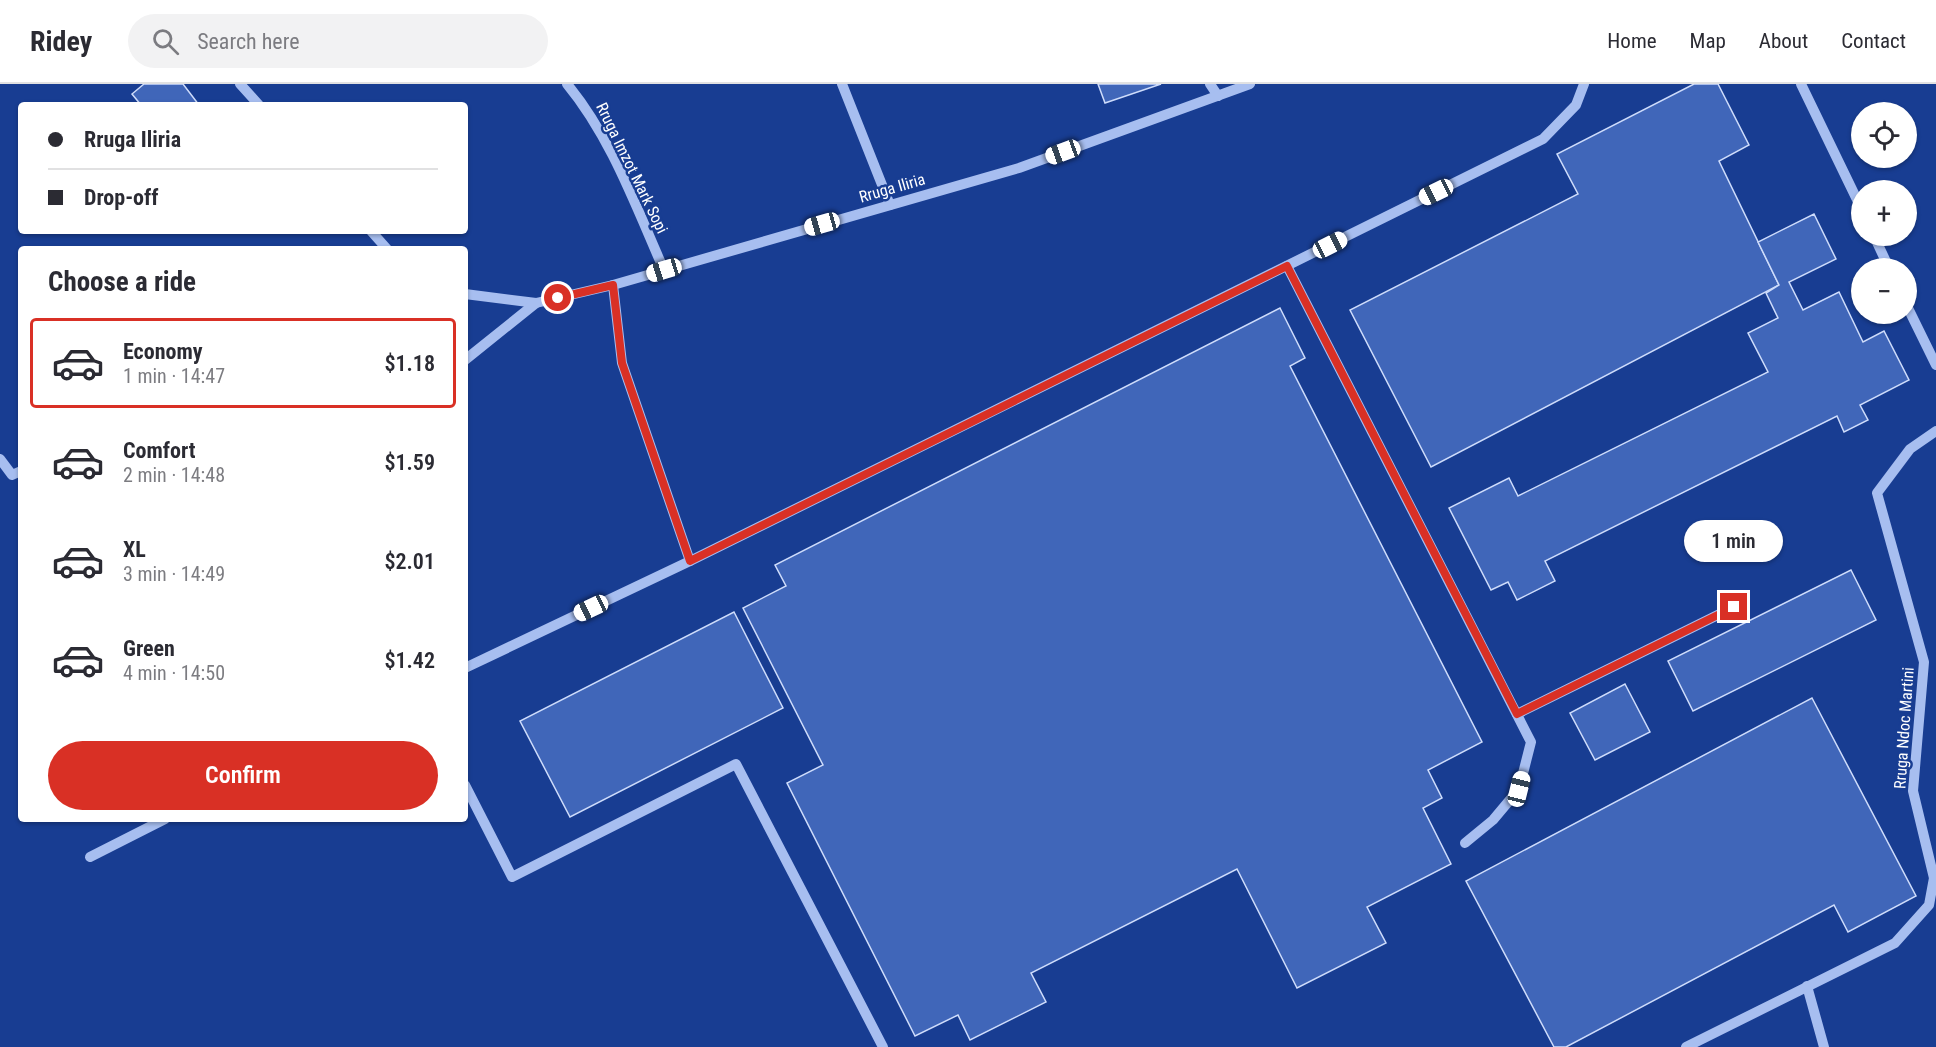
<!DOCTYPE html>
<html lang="en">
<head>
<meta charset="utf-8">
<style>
	:root { --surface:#fff; --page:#f2f2f3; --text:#2b2b33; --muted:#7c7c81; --line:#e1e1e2; --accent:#d93025 }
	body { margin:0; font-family:"Roboto Condensed",sans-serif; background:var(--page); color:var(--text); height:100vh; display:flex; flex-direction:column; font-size:22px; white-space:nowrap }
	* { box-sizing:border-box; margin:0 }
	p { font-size:20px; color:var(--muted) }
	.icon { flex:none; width:33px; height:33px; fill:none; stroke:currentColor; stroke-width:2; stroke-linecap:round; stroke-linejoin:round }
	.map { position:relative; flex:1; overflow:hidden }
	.details { position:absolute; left:18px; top:162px; width:450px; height:576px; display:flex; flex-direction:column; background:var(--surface); border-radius:6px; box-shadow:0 2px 4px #0004 }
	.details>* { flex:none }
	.banner { position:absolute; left:18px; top:18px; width:450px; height:132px; border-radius:6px; box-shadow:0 2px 4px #0004; display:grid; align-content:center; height:132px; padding:0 30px; background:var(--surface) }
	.tools { position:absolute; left:1851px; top:18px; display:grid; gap:12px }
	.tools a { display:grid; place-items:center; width:66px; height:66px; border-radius:50%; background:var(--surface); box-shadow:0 2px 4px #0004; font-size:30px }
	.end { position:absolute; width:27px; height:27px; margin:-14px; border:8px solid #d93025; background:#fff; box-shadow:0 0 0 3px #fff }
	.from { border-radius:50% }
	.bubble { position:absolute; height:42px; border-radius:21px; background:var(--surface); box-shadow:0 2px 4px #0004; font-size:20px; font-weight:600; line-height:42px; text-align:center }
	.car { position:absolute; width:18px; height:36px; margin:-18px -9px; border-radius:8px; box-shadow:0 0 4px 2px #0007; background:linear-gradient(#fff 24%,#345 0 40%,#fff 0 76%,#345 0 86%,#fff 0) }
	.banner b { display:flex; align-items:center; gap:21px; height:57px; font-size:22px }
	.banner b+b { border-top:2px solid var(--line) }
	.banner i { width:15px; height:15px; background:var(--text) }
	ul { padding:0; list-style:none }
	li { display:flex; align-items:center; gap:18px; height:90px; margin:0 12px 9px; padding:0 18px; border:3px solid transparent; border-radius:6px }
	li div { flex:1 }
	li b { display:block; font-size:22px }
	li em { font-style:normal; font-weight:600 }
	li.selected { border-color:var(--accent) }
	li>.icon { width:54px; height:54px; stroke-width:1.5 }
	h2 { padding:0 30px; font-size:27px; line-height:72px }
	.action { display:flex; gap:12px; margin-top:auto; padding:12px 30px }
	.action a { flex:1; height:69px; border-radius:36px; background:var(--accent); color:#fff; font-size:24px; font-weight:600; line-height:69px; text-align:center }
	header { display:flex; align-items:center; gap:36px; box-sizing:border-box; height:84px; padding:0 30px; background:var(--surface); border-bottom:2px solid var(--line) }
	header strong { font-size:28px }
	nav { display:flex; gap:33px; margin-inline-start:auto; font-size:21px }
	.search { width:420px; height:54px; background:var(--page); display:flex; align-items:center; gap:15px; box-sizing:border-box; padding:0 21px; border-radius:33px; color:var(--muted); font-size:22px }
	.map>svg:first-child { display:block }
</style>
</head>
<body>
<header>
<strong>Ridey</strong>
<div class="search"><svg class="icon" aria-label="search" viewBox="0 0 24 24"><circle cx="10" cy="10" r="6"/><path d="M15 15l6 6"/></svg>Search here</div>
<nav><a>Home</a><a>Map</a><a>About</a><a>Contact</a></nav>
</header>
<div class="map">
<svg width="1936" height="963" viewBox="0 0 1936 963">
	<rect width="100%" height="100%" fill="#183d92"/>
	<!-- building -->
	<g fill="#4066b9" stroke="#cedcfb" stroke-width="1.5">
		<polygon points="144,0 183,0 199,21 141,21 132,10"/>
		<polygon points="1098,0 1161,0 1105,19"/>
		<polygon points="1694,0 1718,0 1749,61 1719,77 1779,201 1431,383 1350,226 1578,110 1557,70"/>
		<polygon points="1814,130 1836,175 1789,198 1803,226 1839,208 1863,258 1884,247 1909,296 1860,321 1868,336 1844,348 1837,332 1545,477 1555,497 1517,516 1508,498 1491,506 1449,424 1509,394 1518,412 1768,288 1748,249 1778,234 1766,209 1779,201 1758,158"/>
		<polygon points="1280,224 1305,274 1290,282 1482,658 1428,686 1442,714 1423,724 1451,780 1367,823 1386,859 1297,904 1237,785 1031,889 1046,918 970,956 958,931 915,952 787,699 823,681 743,524 786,502 775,481"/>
		<polygon points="1851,486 1876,536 1693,627 1668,577"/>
		<polygon points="734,528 783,624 570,733 520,637"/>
		<polygon points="1625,600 1650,648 1595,676 1570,629"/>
		<polygon points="1812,614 1916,812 1848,848 1834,821 1566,963 1554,963 1466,797"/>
	</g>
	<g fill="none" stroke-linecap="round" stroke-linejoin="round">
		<!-- minor -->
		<g stroke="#a7bef0" stroke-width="10">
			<polyline points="240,0 259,21"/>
			<path d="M567,0C611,53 636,123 664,186"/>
			<polyline points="842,0 890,121"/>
			<polyline points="1210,0 1218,12"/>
			<polyline points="1801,0 1862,126"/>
			<polyline points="371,147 387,165"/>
			<polyline points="1874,152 1889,184"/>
			<polyline points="1287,182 1531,658 1519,705 1493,736 1465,759"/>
			<polyline points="613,201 622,279 690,477"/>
			<polyline points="465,210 536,219 613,201 1019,84 1250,0"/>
			<polyline points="1906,220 1936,281"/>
			<polyline points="465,276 536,219"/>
			<polyline points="0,375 12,391 21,387"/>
			<polyline points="465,584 690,477 1543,55 1576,21 1584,0"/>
			<polyline points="1517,630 1734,523"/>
			<polyline points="465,701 512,793 736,680 883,963"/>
			<polyline points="90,773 165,735"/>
			<polyline points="1807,902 1824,963"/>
			<polyline points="1686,963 1895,859 1929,821 1934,794 1913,707 1924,578 1877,409 1910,365 1936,347"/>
		</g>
	</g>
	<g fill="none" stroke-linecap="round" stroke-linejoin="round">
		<!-- route -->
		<polyline stroke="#d93025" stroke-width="8" points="558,214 613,201 622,279 690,477 1287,182 1517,630 1734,523"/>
	</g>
	<g text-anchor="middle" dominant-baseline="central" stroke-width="5" stroke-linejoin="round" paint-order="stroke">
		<!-- street labels -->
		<g font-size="16" fill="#fff" stroke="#183d92">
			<text transform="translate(632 84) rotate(64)">Rruga Imzot Mark Sopi</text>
			<text transform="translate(892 104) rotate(-16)">Rruga Iliria</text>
			<text transform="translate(1904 644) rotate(-86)">Rruga Ndoc Martini</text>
		</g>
	</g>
</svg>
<div class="tools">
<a><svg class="icon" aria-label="locate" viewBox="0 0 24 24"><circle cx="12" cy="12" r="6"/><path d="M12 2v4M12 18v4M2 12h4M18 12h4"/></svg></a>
<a>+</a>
<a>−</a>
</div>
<i class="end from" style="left:558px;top:214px"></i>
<i class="end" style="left:1734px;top:523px"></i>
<div class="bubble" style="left:1684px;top:436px;width:99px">1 min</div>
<i class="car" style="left:1063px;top:68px;rotate:250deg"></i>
<i class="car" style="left:1436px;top:108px;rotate:244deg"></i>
<i class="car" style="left:822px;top:140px;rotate:254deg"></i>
<i class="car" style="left:1330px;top:161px;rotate:63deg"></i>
<i class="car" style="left:664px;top:186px;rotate:253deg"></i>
<i class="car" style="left:591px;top:524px;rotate:245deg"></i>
<i class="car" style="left:1519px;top:705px;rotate:14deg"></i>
<div class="banner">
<b><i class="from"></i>Rruga Iliria</b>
<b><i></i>Drop-off</b>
</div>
<section class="details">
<h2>Choose a ride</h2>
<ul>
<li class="selected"><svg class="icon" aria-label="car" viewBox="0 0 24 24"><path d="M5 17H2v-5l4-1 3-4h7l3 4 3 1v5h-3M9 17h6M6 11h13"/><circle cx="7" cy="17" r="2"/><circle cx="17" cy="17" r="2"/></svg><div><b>Economy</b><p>1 min · 14:47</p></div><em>$1.18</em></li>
<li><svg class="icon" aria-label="car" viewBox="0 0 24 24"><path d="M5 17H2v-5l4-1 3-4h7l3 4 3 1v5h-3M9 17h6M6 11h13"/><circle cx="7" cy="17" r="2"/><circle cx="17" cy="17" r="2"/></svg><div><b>Comfort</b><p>2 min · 14:48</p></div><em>$1.59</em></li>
<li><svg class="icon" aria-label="car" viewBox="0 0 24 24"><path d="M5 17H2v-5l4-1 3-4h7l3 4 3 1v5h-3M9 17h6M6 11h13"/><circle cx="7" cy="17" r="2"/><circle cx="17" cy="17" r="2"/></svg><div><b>XL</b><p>3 min · 14:49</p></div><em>$2.01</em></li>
<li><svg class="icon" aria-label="car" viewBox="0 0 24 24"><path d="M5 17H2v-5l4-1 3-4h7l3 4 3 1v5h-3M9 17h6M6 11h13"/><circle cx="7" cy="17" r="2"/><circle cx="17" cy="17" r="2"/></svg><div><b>Green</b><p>4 min · 14:50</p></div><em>$1.42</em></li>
</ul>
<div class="action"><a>Confirm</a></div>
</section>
</div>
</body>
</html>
